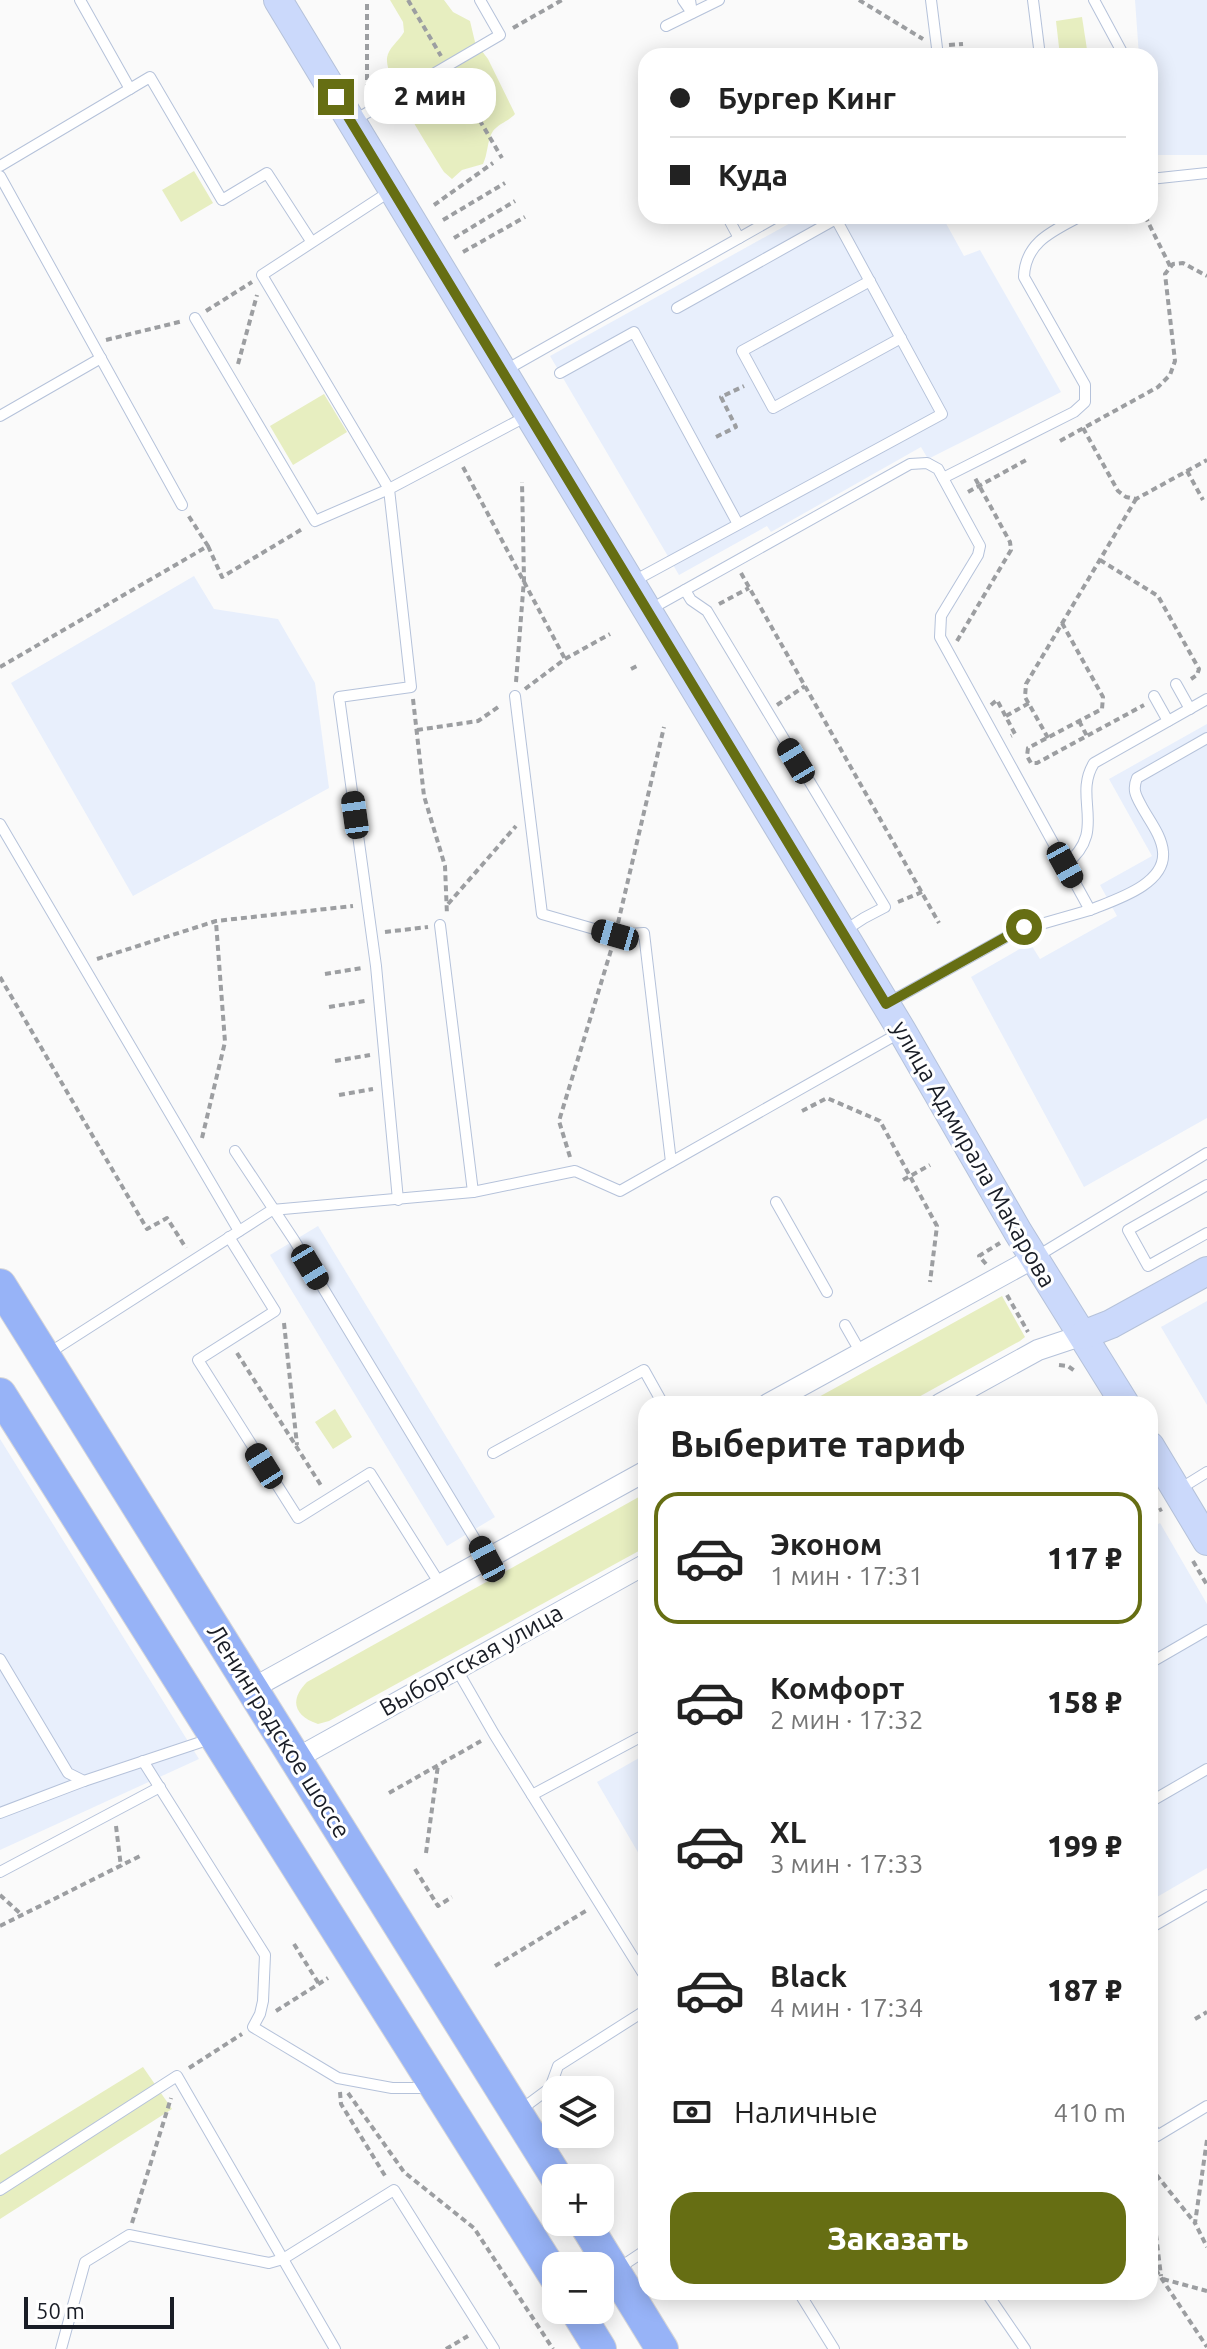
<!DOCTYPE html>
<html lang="ru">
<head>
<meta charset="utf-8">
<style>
	:root { --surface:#fff; --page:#f6f6f6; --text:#222; --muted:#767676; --line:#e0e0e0; --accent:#666e13 }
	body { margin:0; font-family:Ubuntu,sans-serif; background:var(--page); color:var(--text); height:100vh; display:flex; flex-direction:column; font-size:30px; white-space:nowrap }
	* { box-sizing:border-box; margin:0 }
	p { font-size:26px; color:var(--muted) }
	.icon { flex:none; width:44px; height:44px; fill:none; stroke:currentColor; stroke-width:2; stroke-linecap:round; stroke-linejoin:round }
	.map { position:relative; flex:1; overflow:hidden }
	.side { position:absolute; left:638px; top:1396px; width:520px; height:904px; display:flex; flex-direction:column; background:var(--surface); border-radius:24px; box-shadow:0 4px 20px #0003 }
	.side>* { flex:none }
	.hud { position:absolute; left:638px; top:48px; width:520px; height:176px; border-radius:24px; box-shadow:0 4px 20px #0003; display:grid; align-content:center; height:176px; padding:0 32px; background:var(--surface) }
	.tools { position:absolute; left:542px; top:2076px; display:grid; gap:16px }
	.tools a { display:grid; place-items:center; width:72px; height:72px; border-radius:16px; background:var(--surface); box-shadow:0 4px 20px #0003; font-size:40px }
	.scale { position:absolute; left:24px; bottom:20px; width:150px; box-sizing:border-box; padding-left:8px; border:4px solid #191d26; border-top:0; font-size:22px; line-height:28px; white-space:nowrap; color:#191d26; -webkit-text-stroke:6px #fff; paint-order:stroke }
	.end { position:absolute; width:36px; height:36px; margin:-18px; border:10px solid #666e13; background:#fff; box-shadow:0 0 0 4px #fff }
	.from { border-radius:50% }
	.bubble { position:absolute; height:56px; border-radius:24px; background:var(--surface); box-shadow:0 4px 20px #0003; font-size:26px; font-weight:800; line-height:56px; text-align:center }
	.car { position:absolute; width:24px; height:48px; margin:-24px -12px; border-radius:10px; box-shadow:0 0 6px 2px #0007; background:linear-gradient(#222 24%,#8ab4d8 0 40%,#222 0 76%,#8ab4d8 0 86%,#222 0) }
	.hud b { display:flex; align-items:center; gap:28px; height:76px; font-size:30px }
	.hud b+b { border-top:2px solid var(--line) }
	.hud i { width:20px; height:20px; background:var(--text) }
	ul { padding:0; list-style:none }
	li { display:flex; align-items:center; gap:24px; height:132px; margin:0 16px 12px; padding:0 16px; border:4px solid transparent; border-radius:24px }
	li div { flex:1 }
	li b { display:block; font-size:30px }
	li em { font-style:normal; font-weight:800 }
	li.current { border-color:var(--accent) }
	li>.icon { width:72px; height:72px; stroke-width:1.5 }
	h2 { padding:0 32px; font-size:36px; line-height:96px }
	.pay { display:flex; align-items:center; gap:20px; height:88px; padding:0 32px; font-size:30px }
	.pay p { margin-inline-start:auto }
	.button { display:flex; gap:16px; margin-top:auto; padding:16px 32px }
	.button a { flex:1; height:92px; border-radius:24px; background:var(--accent); color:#fff; font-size:32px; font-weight:800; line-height:92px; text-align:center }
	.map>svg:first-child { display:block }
</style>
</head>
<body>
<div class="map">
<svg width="1207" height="2349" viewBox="0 0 1207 2349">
	<rect width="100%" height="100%" fill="#fafafa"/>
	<!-- built -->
	<g fill="#e8effc">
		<polygon points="1135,0 1207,0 1207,155 1150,155 1150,56 1139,56"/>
		<polygon points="803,216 942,216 964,256 980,250 1061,392 928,459 921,447 771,532 767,526 679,575 550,356"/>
		<polygon points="194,576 214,609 278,619 315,683 329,788 133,896 11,683"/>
		<polygon points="1207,724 1207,1118 1084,1187 971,977 1030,943 1040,959 1117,916 1100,885 1152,856 1109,779"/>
		<polygon points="318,1226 495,1517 447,1546 270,1255"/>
		<polygon points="1207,1301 1207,1405 1161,1327"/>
		<polygon points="0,1439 199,1759 0,1850"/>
		<polygon points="1160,1523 1207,1604 1207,1868 1150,1901 1150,1529"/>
		<polygon points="646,1754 646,1866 597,1782"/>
	</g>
	<!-- green -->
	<g fill="#e7eec0">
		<path d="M390,0H444L453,12L470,21L475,42L488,59L515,114C509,121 499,123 493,131C487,140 488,154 483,164L462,170L452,179L444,172C431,150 385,82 387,58C388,48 399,41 404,32L403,22Z"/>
		<polygon points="1082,17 1088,56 1060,56 1056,21"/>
		<polygon points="194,171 213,203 181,222 162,190"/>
		<polygon points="324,394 347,432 293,465 270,426"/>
		<polygon points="1002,1296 1025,1337 1020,1341 906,1404 806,1404"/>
		<polygon points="335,1409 352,1437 333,1449 315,1422"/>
		<path d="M646,1493V1547L329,1721L318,1724C294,1716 289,1700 307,1682Z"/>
		<polygon points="143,2067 172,2109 0,2219 0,2155"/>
	</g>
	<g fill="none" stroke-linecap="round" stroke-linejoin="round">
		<defs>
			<g id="lane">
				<polyline points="80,0 130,89"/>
				<polyline points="683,0 692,13 690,0"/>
				<polyline points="931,0 938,56"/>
				<polyline points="1033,0 1040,56"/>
				<polyline points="1094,0 1122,52"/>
				<polyline points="666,26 719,0"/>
				<polyline points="353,121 500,35 480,0"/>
				<polyline points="0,166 150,77 222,200 267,173 311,241"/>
				<polyline points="0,176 182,505"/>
				<polyline points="1150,179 1207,173"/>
				<polyline points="727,216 739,238"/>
				<polyline points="870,281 742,351 773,408 901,338"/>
				<polyline points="195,318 315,521 389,489 262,275 392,190"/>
				<polyline points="504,371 778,216"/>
				<polyline points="560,373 634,332 738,524"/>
				<polyline points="0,416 101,358"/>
				<path d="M943,478L1074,412L1085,402V385L1024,277C1025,242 1053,231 1081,216"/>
				<polyline points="632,582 942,414 836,219 677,308"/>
				<polyline points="685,590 691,600 707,611 885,907 864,918 844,931"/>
				<polyline points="649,610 910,464 927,463 938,469 980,546 978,555 941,616 940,637 1090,910 1017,931 886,1004"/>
				<polyline points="1176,684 1190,709"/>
				<polyline points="515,696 542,914 615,935 644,933 671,1162"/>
				<polyline points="1154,696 1168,721"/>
				<polyline points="0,824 239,1231"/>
				<path d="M1065,865C1109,831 1072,798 1094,763L1207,699"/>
				<path d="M1090,910C1114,900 1166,885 1163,852C1162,836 1149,820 1142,807C1136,796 1132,790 1137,778L1207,738"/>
				<polyline points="440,925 473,1192 575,1171 620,1191 901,1032"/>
				<polyline points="235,1151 294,1240 487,1559"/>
				<polyline points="1207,1185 1128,1230 1148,1266 1207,1233"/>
				<polyline points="398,1200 376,966 339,697 411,687 389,489 527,416"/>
				<polyline points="776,1202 827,1292"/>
				<polyline points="229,1237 275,1311 198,1360 298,1518 370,1473 440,1584"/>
				<polyline points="1036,1257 1207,1153"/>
				<polyline points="845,1325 861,1353"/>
				<polyline points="49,1353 272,1210 473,1192"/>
				<polyline points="493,1453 644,1370 663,1404"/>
				<polyline points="1178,1490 1207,1472"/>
				<polyline points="0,1659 68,1773 84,1781 210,1739"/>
				<polyline points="1150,1663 1207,1630"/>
				<polyline points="456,1668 494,1734 646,1978"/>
				<polyline points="143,1761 265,1955 263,2001 260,2014 253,2027 338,2078 392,2088 429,2088"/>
				<polyline points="532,1795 646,1734"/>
				<polyline points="1150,1802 1207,1769"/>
				<polyline points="0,1813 84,1781"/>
				<polyline points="0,1872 160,1787"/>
				<polyline points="1150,1928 1207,1895"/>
				<polyline points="519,2111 550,2088 558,2066 646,2010"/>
				<polyline points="1150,2125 1157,2136 1207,2106"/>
				<polyline points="0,2190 177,2076 335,2349"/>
				<polyline points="619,2268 646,2250"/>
				<polyline points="803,2292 800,2294 834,2349"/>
				<polyline points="986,2292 1025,2349"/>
				<polyline points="61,2349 85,2262 129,2235 269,2263 283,2259 394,2190 494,2349"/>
			</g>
			<g id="street">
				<polyline points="768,1404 1034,1258"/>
				<polyline points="940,1404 1038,1350 1083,1335"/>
				<polyline points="253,1688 646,1471"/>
				<polyline points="297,1758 646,1564"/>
			</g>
			<g id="secondary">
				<polyline points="278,0 902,1031 1018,1232 1125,1404"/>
				<polyline points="1083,1335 1111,1324 1207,1271"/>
				<polyline points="1150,1446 1207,1541"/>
			</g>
			<g id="primary">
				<polyline points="0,1285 557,2178"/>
				<polyline points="0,1394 556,2278"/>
				<polyline points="584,2222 662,2349"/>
				<polyline points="576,2310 600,2349"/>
			</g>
		</defs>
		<!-- lane casing -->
		<use href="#lane" stroke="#b5c2da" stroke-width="12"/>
		<!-- street casing -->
		<use href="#street" stroke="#b5c2da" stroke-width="22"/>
		<!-- secondary casing -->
		<use href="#secondary" stroke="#b5c2da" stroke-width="30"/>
		<!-- primary casing -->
		<use href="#primary" stroke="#d6d6d8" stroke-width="34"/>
		<!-- path -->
		<g stroke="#9c9ea1" stroke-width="4" stroke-dasharray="6 4" stroke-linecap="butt">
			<polyline points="408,0 441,56"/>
			<polyline points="859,0 923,39"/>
			<polyline points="513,28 562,0"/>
			<polyline points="949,45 963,44"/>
			<polyline points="454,77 502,158"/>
			<polyline points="367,90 367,0"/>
			<polyline points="434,205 493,163"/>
			<polyline points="1145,216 1170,266"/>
			<polyline points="443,220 505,183"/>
			<polyline points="454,238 515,201"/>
			<polyline points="463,252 525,217"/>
			<polyline points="206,311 252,282"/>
			<polyline points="106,340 183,321"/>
			<polyline points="238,364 257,295"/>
			<polyline points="1083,428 1118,491 1126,497 1136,499 1207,460"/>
			<polyline points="716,437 736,427 721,397 744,386"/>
			<polyline points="1060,441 1158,387 1170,375 1175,361 1165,274 1173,264 1183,263 1207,276"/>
			<polyline points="463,467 565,659"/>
			<polyline points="1187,471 1203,500"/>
			<polyline points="968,492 1028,459"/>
			<polyline points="208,546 222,577 304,528"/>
			<polyline points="1100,560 1158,596 1199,669 1197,675 1191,679"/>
			<polyline points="741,573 939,923"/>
			<polyline points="719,604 749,588"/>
			<polyline points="1062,623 1103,697 1102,709 1028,748 1027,756 1031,763 1037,763 1144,705"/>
			<polyline points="957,641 1011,550 1010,542 975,478"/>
			<polyline points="0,667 208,546 188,515"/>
			<polyline points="631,669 639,665"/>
			<polyline points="516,682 524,579 522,482"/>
			<polyline points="525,689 565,659 610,634"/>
			<polyline points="413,699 424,796 445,866 447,915"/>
			<polyline points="777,705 805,686"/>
			<polyline points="991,705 997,700 1015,734 1011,736"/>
			<polyline points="1006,716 1029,703"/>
			<polyline points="1079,721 1087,736"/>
			<polyline points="417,730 478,721 501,705"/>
			<polyline points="1048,738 1025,697 1026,684 1136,499"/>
			<polyline points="898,902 922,892"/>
			<polyline points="448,904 516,826"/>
			<polyline points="618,923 664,727"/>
			<polyline points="385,932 428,927"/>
			<polyline points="97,959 216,921 353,906"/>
			<polyline points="325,974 362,968"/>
			<polyline points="0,977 147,1229 167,1218 186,1248"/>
			<polyline points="329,1007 365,1001"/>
			<polyline points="335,1061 370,1055"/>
			<polyline points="339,1095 373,1089"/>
			<polyline points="802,1111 827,1098 880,1121 937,1226 930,1282"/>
			<polyline points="202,1138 225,1042 216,922"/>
			<polyline points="570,1157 559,1121 612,947"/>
			<polyline points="903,1180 930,1165"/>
			<polyline points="986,1264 979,1256 1000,1243"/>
			<polyline points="1007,1295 1028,1332"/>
			<polyline points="284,1323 297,1445"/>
			<polyline points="237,1353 322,1487"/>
			<polyline points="1059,1365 1068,1366 1076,1372"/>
			<polyline points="1150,1515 1162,1509"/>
			<polyline points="1193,1561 1207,1585"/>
			<polyline points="389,1793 481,1741"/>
			<polyline points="116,1826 121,1867"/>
			<polyline points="426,1853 438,1765"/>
			<polyline points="415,1869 438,1906 452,1897"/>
			<polyline points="0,1895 22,1915"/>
			<polyline points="0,1926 142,1855"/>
			<polyline points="294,1944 319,1984"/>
			<polyline points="495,1966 589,1909"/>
			<polyline points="276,2011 328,1978"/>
			<polyline points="1195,2019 1207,2012"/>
			<polyline points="189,2068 242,2034"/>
			<polyline points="340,2092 341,2104 387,2179"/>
			<polyline points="348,2093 404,2172 474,2228 553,2349"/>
			<polyline points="1207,2140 1195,2223 1207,2247"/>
			<polyline points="1150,2167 1195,2223"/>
			<polyline points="1150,2185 1161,2276"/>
			<polyline points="132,2223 171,2098"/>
			<polyline points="1150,2261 1207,2347"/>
			<polyline points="1163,2279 1207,2291"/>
			<polyline points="446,2349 468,2336"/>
		</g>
		<!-- lane -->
		<use href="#lane" stroke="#fff" stroke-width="10"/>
		<!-- street -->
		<use href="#street" stroke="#fff" stroke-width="20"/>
		<!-- secondary -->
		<use href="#secondary" stroke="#cbd9fb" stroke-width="28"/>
		<!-- primary -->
		<use href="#primary" stroke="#97b3f7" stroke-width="32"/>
	</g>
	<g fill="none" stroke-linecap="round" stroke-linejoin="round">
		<!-- route -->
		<polyline stroke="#666e13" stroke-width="10" points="336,97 886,1004 1024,927"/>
	</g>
	<g text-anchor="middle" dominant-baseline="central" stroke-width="6" stroke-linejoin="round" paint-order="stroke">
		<!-- street labels -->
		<g font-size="24" fill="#191d26" stroke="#fff">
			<text transform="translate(974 1154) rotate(60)">улица Адмирала Макарова</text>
			<text transform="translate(471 1660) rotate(-29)">Выборгская улица</text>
			<text transform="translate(279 1731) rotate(58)">Ленинградское шоссе</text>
		</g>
	</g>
</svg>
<div class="tools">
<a><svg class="icon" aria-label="layers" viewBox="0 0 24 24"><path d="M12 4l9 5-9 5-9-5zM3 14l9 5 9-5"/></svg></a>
<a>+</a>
<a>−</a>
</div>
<div class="scale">50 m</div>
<i class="end from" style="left:1024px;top:927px"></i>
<i class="end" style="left:336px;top:97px"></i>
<div class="bubble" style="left:364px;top:68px;width:132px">2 мин</div>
<i class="car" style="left:796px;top:761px;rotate:329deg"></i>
<i class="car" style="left:355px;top:815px;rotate:352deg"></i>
<i class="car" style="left:1065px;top:865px;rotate:151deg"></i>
<i class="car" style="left:615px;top:935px;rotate:286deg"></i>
<i class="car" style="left:310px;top:1267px;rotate:149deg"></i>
<i class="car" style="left:264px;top:1466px;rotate:328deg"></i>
<i class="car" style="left:487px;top:1559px;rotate:332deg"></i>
<div class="hud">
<b><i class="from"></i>Бургер Кинг</b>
<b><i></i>Куда</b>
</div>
<section class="side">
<h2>Выберите тариф</h2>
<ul>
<li class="current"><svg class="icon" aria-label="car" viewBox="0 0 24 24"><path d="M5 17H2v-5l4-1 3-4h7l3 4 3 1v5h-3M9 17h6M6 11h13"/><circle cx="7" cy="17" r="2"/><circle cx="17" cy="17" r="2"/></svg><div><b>Эконом</b><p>1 мин · 17:31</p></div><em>117 ₽</em></li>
<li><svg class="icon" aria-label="car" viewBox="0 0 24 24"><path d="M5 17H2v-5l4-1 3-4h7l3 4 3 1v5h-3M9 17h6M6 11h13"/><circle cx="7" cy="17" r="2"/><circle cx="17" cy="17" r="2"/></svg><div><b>Комфорт</b><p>2 мин · 17:32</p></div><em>158 ₽</em></li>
<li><svg class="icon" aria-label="car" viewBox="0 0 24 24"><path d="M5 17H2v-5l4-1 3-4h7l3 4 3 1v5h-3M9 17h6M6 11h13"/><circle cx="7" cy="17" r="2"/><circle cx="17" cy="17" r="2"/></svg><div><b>XL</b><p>3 мин · 17:33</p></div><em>199 ₽</em></li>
<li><svg class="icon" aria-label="car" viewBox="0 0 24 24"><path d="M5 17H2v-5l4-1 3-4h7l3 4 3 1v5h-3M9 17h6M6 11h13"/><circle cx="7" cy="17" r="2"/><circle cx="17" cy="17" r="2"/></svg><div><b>Black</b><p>4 мин · 17:34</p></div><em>187 ₽</em></li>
</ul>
<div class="pay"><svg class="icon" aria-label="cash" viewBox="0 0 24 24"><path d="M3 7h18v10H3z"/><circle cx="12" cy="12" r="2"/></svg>Наличные<p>410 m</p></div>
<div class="button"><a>Заказать</a></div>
</section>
</div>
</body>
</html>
